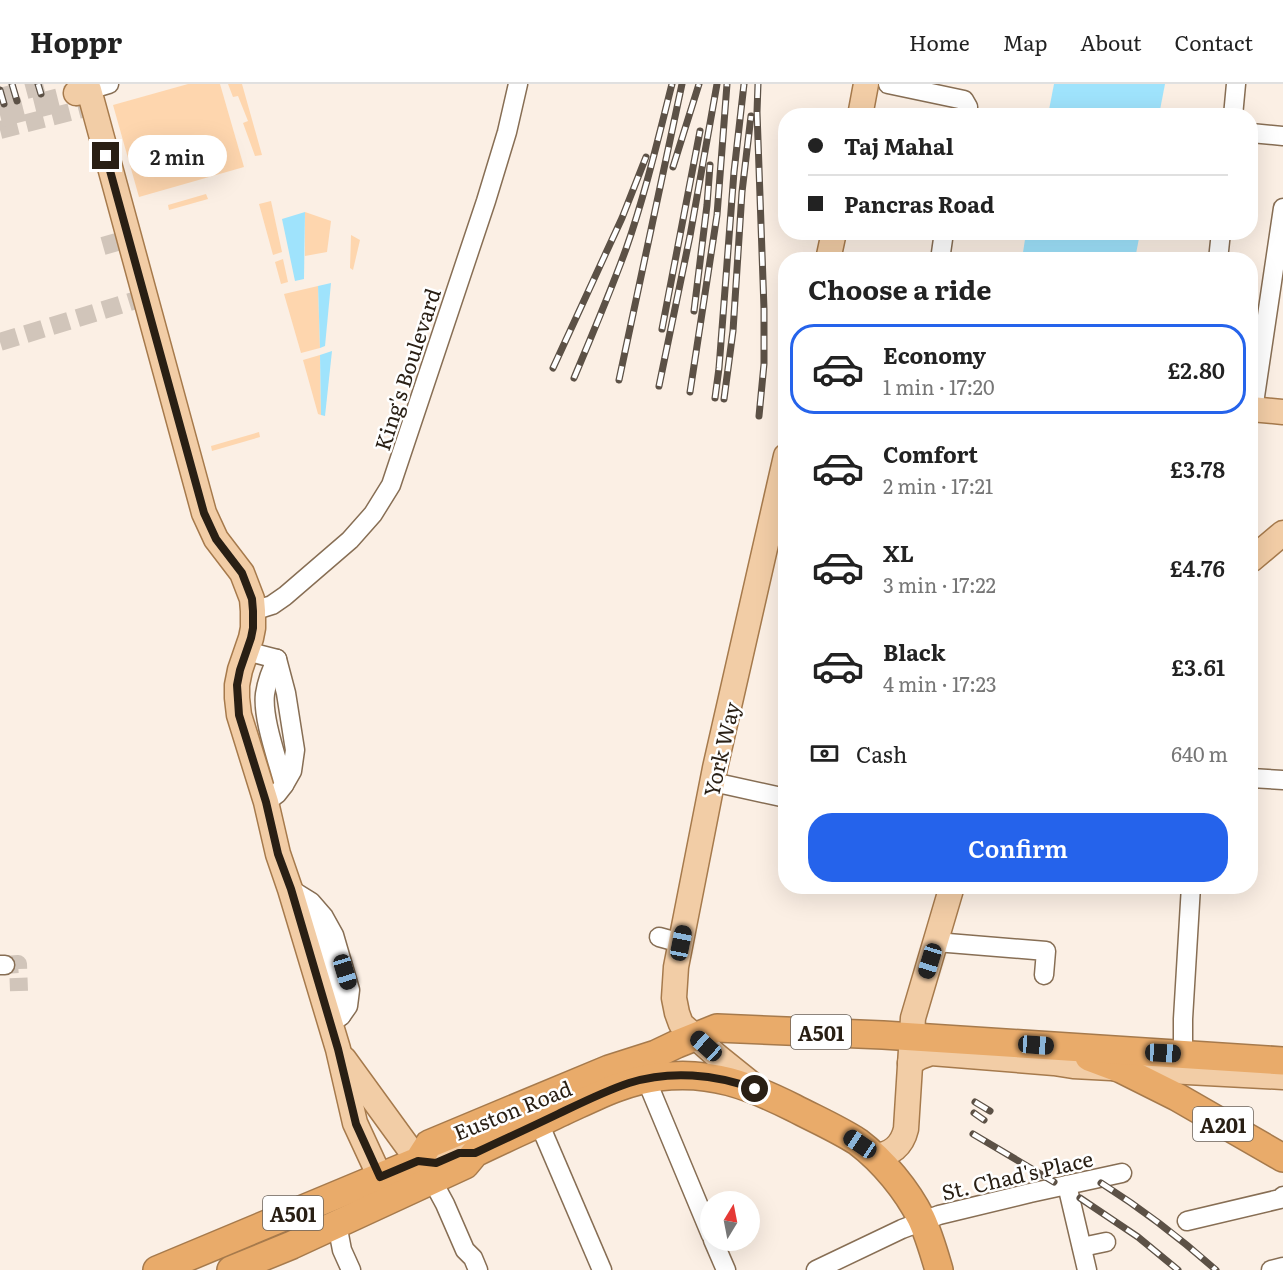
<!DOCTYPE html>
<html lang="en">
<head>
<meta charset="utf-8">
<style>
	:root { --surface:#fff; --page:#f6f6f6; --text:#222; --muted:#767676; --line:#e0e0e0; --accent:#2563eb }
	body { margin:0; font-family:Literata,serif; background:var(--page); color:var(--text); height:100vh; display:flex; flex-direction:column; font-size:22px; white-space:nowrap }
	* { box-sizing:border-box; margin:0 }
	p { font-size:20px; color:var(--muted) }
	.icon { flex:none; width:33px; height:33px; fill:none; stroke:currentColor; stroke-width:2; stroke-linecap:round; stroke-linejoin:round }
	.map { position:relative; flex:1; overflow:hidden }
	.sheet { position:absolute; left:778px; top:168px; width:480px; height:642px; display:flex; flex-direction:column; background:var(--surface); border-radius:24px; box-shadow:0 6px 24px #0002 }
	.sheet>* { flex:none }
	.top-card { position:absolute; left:778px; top:24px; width:480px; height:132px; border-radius:24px; box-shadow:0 6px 24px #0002; display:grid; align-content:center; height:132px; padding:0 30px; background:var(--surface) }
	.needle { width:39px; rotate:10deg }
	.buttons { position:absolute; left:700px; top:1107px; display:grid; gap:12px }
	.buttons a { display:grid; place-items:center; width:60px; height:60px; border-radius:50%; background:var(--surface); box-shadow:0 6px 24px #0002; font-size:30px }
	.end { position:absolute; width:27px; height:27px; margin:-14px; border:8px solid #291f14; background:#fff; box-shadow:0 0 0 3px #fff }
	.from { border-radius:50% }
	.bubble { position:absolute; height:42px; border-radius:21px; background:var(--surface); box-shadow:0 6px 24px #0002; font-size:20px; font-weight:600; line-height:42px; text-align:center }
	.car { position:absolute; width:18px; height:36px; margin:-18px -9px; border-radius:8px; box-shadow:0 0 4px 2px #0007; background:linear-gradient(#222 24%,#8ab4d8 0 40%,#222 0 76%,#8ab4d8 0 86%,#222 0) }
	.top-card b { display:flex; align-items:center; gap:21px; height:57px; font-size:22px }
	.top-card b+b { border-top:2px solid var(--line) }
	.top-card i { width:15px; height:15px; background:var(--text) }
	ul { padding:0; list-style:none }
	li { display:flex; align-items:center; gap:18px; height:90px; margin:0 12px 9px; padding:0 18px; border:3px solid transparent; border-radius:24px }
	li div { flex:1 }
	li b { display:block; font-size:22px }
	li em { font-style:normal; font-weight:600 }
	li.selected { border-color:var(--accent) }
	li>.icon { width:54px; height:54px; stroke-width:1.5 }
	h2 { padding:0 30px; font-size:27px; line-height:72px }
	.pay { display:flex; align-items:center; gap:15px; height:66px; padding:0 30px; font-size:22px }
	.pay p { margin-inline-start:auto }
	.button { display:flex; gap:12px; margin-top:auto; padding:12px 30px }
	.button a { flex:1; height:69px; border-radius:24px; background:var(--accent); color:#fff; font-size:24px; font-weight:600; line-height:69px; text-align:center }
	header { display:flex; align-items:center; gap:36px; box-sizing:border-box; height:84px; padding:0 30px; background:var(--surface); border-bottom:2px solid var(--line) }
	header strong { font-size:28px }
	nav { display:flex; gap:33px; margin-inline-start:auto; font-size:21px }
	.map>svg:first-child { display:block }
</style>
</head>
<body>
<header>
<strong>Hoppr</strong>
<nav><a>Home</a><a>Map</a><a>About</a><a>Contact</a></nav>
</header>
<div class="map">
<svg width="1283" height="1186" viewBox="0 0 1283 1186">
	<rect width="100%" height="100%" fill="#fbefe4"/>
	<!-- green -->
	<g fill="#fed6ae">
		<polygon points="188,0 220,0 244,83 139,113 113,21"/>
		<polygon points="228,0 242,0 262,71 255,72 243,39 248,37 238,12 233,13"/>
		<polygon points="206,110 208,115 169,126 168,121"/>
		<polygon points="271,117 282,168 273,171 259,120"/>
		<polygon points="305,128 331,137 327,168 305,172"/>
		<polygon points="351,151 360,156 353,186 350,184"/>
		<polygon points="283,175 288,198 281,200 275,178"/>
		<polygon points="318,202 320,264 301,269 284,210"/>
		<polygon points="320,271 321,331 318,330 303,276"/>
		<polygon points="259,348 260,353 212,367 211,362"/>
	</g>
	<!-- water -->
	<g fill="#9fe3fc">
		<polygon points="1054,0 1165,0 1159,31 1048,31"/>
		<polygon points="305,128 304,195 295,197 282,135"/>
		<polygon points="1026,149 1026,148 1140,149 1135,175 1022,175"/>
		<polygon points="331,199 325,262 320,264 318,202"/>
		<polygon points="332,267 325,332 321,331 320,271"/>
	</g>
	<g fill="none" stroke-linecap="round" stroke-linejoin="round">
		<!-- minor-tunnel -->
		<g stroke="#d1c5ba" stroke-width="18" stroke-dasharray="18 9" stroke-linecap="butt">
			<polyline points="0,13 49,0"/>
			<polyline points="0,46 82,25"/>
			<polyline points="103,162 117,158"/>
			<polyline points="0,258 133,217"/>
			<polyline points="5,881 18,880 19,907"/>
		</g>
		<!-- major-tunnel -->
		<polyline stroke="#d1c5ba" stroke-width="24" stroke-dasharray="24 12" stroke-linecap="butt" points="0,31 68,14 76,9"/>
		<defs>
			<g id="minor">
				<polyline points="87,0 89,6 109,0"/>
				<polyline points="888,0 964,16 968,23 966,32"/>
				<polyline points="1233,32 1236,0"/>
				<polyline points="1251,49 1283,52"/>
				<polyline points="940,176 944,148"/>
				<polyline points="1218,176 1221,148"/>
				<polyline points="1253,326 1283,124"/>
				<polyline points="253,527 272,521 285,512 350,456 373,430 391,401 486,117 507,48 518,0"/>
				<path d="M246,567L277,575C271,586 267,597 265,610C262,634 278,677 284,701L277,710L266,718"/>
				<polyline points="277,575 286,609 295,666 292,687 284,701"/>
				<polyline points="1251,694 1283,696"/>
				<polyline points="713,698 786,714"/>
				<polyline points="290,805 311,818 324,833 334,851 350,906 348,922 341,932 330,940"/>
				<polyline points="314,828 341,932"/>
				<polyline points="659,853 681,859"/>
				<polyline points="936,858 1046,867 1044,891"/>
				<polyline points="0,881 5,881"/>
				<polyline points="1183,970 1183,935 1191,802"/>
				<polyline points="646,995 711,1151"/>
				<polyline points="539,1039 602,1186"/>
				<polyline points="432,1096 445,1120 465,1166 473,1174 478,1186"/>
				<polyline points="1067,1101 1087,1186"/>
				<polyline points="1187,1137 1280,1115 1283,1112"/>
				<polyline points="337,1140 342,1166 351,1186"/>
				<polyline points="713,1156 726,1186"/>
				<polyline points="1082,1163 1106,1158"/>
				<polyline points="816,1186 902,1145 939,1131 1030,1109 1122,1089"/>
				<polyline points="1271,1186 1283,1183"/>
			</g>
			<g id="major">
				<polyline points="76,9 89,6 204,429 216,455 242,489 252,515 253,527 253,544 251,554 240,586 237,601 237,614 239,631 266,718 278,770 290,805 338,965 355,1039 380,1093"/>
				<polyline points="860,32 866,0"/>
				<polyline points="828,176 834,148"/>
				<polyline points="1251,325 1283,328"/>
				<polyline points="1251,476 1283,449"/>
				<polyline points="344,975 429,1092"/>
				<polyline points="910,979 920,973 931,969 1054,979 1073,982 1283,993"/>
				<polyline points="758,1005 717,972 681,940 677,929 674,914 676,883 715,684 786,372"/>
				<path d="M874,1072C891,1071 902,1062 906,1045L913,934L952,802"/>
				<polyline points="418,1077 436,1079 459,1069 475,1069"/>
			</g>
			<g id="highway">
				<polyline points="1089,973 1121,985 1177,1013 1283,1074"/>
				<polyline points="157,1186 418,1077 429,1060 609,985 656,970 677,960 717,944 883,951 1283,977"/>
				<path d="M231,1186L292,1161L465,1081L475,1069C504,1055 533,1042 562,1028C593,1014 624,997 659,993C710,986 750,1002 794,1024C815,1035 838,1045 858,1058C883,1077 907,1106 921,1134C929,1151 934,1169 939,1186"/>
			</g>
		</defs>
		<!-- minor casing -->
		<use href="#minor" stroke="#876e54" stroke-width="21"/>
		<!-- major casing -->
		<use href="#major" stroke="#a67a4c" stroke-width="27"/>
		<!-- highway casing -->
		<use href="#highway" stroke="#a67a4c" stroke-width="30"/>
		<!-- minor -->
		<use href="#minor" stroke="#fff" stroke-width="18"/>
		<!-- major -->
		<use href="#major" stroke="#f2cda6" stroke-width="24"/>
		<!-- highway -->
		<use href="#highway" stroke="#e9ab6a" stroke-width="27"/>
		<defs>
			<g id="rail">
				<polyline points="12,0 17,17"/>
				<polyline points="38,0 41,10"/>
				<polyline points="758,0 757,28 764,225 764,280 759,332"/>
				<polyline points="0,6 4,20"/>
				<polyline points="673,83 699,0"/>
				<polyline points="694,227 707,121 710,81"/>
				<polyline points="662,245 700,47"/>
				<polyline points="553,284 622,134 646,73"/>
				<path d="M574,294C592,251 610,209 626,165C645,111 658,55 672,0"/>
				<polyline points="619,296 682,0"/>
				<polyline points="659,302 690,152 717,0"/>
				<polyline points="690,308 717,131 727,0"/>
				<polyline points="715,314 719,284 734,88 744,0"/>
				<polyline points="724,315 733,247 742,108 751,32"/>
				<polyline points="975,1018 990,1027"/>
				<polyline points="974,1029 984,1036"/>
				<polyline points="973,1050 1054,1098"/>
				<path d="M1101,1099C1142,1125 1180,1154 1216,1186"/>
				<polyline points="1080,1114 1138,1153 1178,1186"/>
			</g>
		</defs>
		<!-- rail casing -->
		<use href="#rail" stroke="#5c5146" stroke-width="7"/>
		<!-- rail -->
		<use href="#rail" stroke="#fff" stroke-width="4.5" stroke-dasharray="14" stroke-linecap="butt"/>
	</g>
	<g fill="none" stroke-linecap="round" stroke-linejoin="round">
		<!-- route -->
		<path stroke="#291f14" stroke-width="8" d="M106,72L204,429L216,455L242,489L252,515L253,527V544L251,554L240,586L237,601L239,631L266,718L278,770L291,805L338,965L356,1040L380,1093L418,1077L436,1079L459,1069H475C503,1056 531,1043 558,1030C581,1019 605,1007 629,999C670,986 715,990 755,1005"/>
	</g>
	<g text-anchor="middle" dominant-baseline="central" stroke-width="5" stroke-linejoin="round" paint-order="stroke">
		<!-- shield labels -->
		<g fill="#fff" stroke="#69625a" stroke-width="1.5">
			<rect x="791" y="931" width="60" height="34" rx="4.5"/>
			<rect x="1193" y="1023" width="60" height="34" rx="4.5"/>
			<rect x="263" y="1112" width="60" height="34" rx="4.5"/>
		</g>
		<g font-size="20" font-weight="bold" fill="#291f14">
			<text x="821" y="948">A501</text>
			<text x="1223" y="1040">A201</text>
			<text x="293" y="1129">A501</text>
		</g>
		<!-- street labels -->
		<g font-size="21" fill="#291f14" stroke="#fff">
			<text transform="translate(406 285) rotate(-72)">King's Boulevard</text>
			<text transform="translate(720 665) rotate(-77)">York Way</text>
			<text transform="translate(512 1025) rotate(-22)">Euston Road</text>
			<text transform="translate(1017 1090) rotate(-13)">St. Chad's Place</text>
		</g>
	</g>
</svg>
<div class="buttons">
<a><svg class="needle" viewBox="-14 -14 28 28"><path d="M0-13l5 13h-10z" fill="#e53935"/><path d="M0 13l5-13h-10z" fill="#767676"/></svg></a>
</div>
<i class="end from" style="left:755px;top:1005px"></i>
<i class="end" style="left:106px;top:72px"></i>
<div class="bubble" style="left:128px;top:51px;width:99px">2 min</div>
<i class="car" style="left:681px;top:859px;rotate:11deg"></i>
<i class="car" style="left:930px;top:877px;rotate:197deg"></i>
<i class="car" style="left:345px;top:888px;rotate:163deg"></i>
<i class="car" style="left:1036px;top:961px;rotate:94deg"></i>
<i class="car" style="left:706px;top:962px;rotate:312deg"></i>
<i class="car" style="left:1163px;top:969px;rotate:93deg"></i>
<i class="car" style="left:860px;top:1060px;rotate:304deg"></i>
<div class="top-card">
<b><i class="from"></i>Taj Mahal</b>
<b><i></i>Pancras Road</b>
</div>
<section class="sheet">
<h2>Choose a ride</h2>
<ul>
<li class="selected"><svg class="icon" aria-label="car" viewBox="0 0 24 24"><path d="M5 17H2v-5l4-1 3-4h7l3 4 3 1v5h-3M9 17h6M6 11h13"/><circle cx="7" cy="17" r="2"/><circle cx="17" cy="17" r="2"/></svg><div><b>Economy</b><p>1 min · 17:20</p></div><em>£2.80</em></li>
<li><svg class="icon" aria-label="car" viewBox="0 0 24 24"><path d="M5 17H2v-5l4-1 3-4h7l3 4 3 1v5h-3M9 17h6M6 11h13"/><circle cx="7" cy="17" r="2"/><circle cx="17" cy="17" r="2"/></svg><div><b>Comfort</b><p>2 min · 17:21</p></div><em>£3.78</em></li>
<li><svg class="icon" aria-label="car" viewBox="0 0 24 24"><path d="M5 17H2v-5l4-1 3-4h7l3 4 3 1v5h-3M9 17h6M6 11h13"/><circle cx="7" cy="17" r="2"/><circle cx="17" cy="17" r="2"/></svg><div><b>XL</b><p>3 min · 17:22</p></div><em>£4.76</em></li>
<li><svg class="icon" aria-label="car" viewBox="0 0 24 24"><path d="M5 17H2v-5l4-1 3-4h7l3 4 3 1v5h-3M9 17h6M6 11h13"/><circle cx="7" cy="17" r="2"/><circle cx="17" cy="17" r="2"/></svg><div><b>Black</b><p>4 min · 17:23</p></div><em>£3.61</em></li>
</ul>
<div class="pay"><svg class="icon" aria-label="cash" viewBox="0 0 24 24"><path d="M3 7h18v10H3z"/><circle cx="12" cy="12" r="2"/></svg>Cash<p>640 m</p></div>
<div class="button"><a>Confirm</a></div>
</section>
</div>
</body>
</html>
